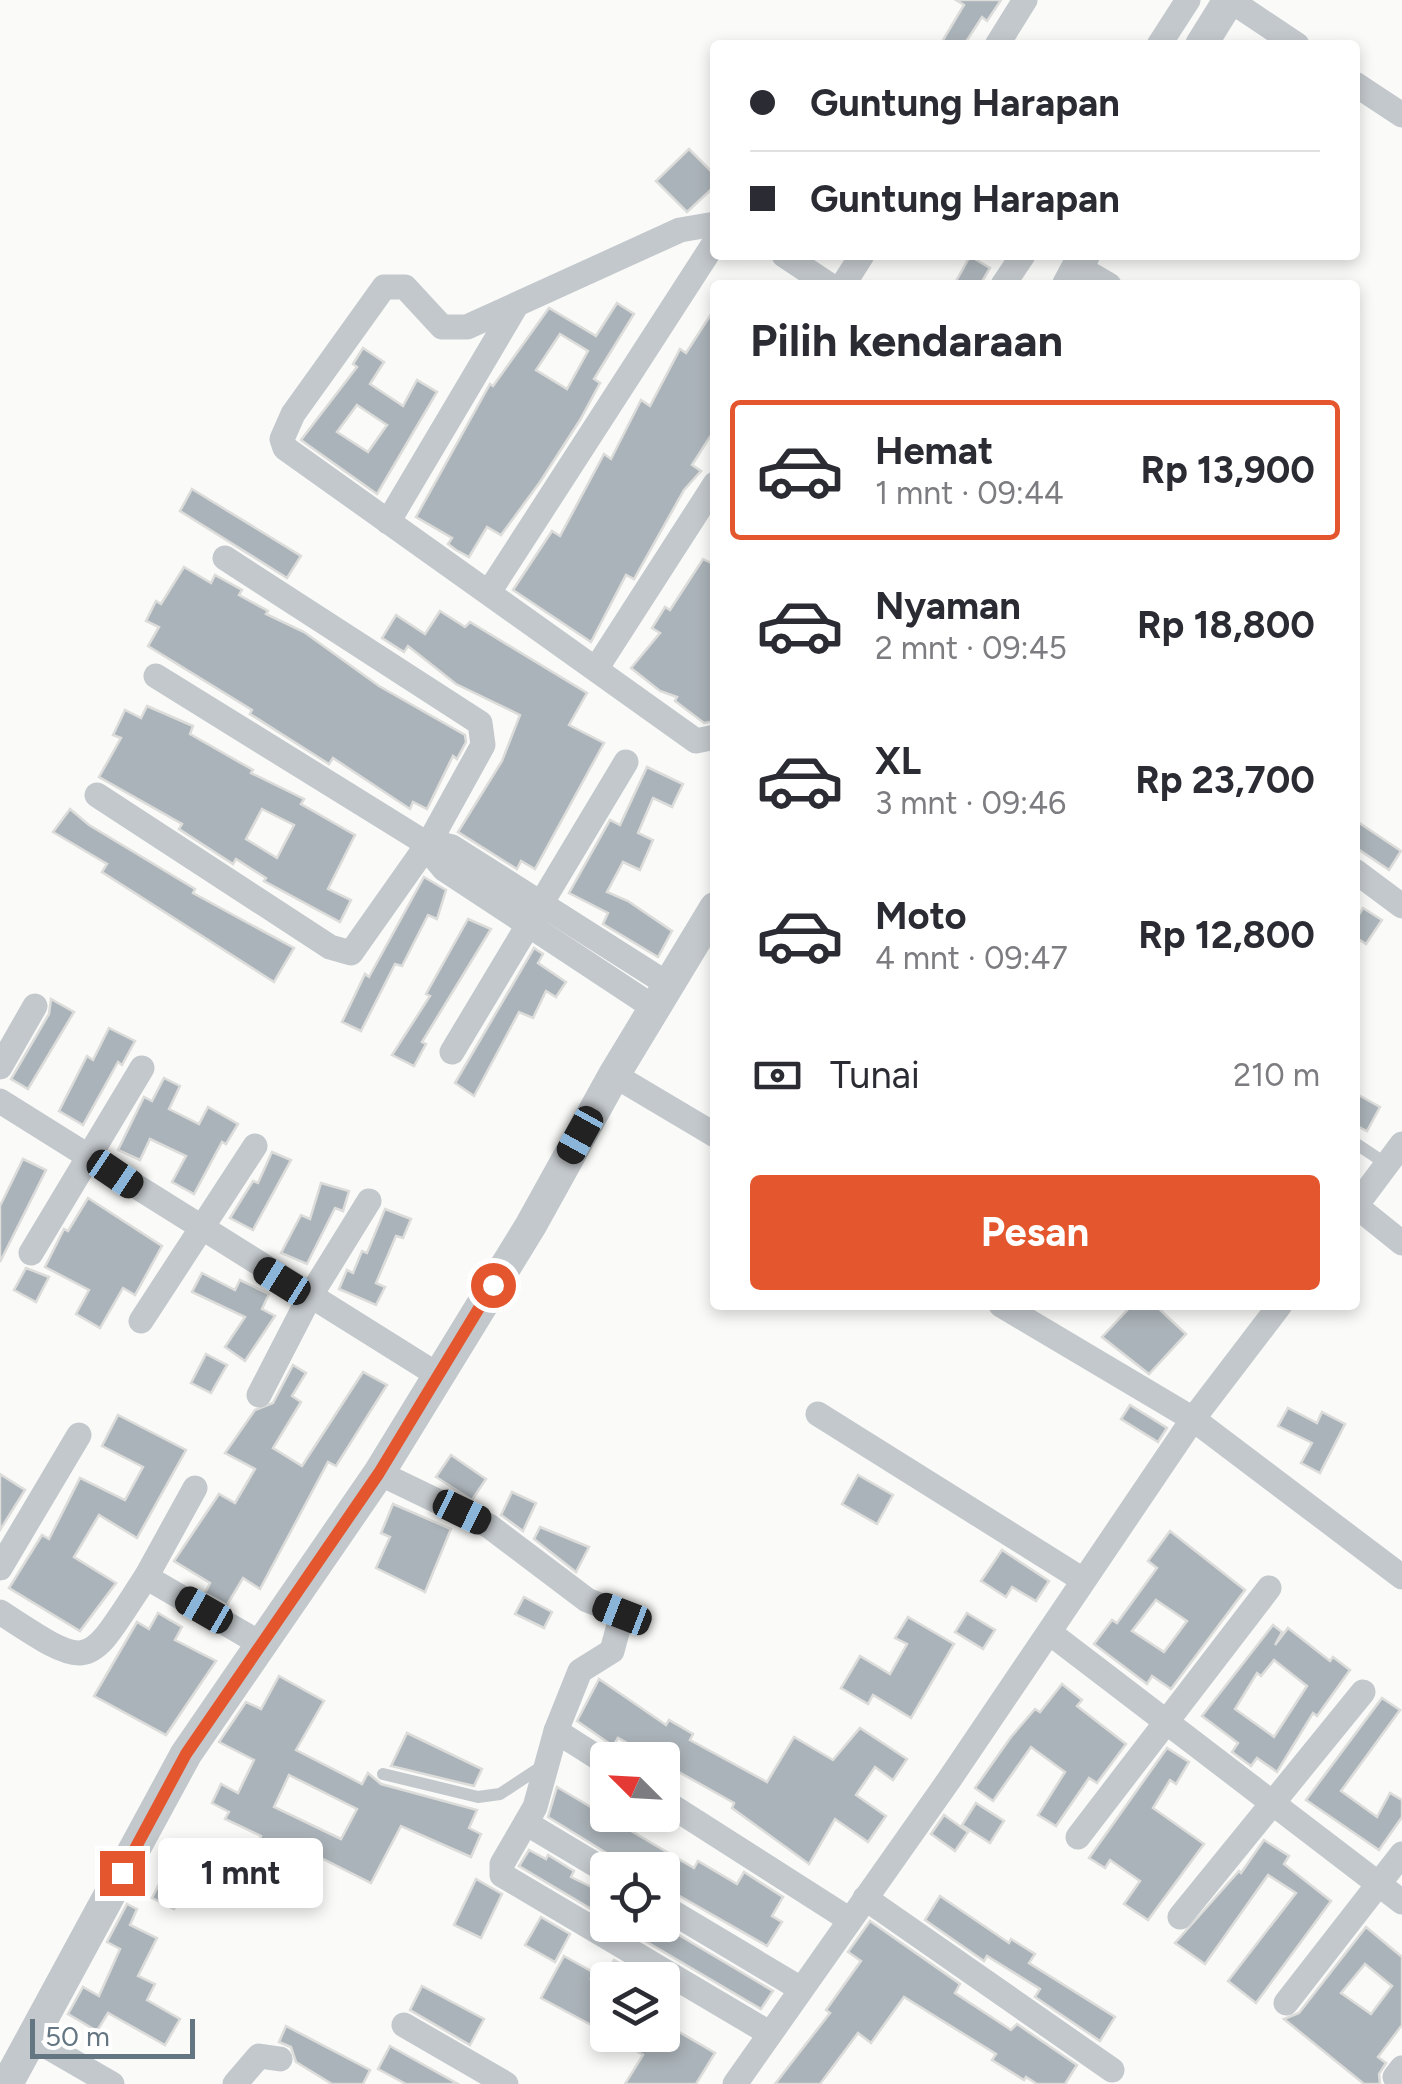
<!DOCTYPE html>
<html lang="id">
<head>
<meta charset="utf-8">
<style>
	:root { --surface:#fff; --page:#f2f2f3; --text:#2b2b33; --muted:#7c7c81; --line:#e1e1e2; --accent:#e4572e }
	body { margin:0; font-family:Figtree,sans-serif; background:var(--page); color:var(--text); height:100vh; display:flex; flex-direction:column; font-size:38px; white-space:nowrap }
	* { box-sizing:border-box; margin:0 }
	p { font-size:32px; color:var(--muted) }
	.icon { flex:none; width:55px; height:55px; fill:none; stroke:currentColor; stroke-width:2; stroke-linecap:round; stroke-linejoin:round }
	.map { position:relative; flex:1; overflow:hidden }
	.sheet { position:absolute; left:710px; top:280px; width:650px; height:1030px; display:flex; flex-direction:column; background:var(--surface); border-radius:10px; box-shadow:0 5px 15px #0003 }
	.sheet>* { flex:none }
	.guide { position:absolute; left:710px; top:40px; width:650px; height:220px; border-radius:10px; box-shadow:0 5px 15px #0003; display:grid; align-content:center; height:220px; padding:0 40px; background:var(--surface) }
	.needle { width:65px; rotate:294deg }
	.controls { position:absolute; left:590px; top:1742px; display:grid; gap:20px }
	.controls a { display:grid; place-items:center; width:90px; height:90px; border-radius:10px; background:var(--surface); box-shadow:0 5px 15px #0003; font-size:50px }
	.scale { position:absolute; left:30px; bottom:25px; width:165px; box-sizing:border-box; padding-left:10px; border:5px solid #657683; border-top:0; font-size:28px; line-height:35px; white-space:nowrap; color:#657683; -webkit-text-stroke:8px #fff; paint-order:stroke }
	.end { position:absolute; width:45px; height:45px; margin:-22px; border:12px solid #e4572e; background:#fff; box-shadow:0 0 0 5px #fff }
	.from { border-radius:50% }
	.bubble { position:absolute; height:70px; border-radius:10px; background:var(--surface); box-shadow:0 5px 15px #0003; font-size:32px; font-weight:700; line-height:70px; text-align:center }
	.car { position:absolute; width:30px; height:60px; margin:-30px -15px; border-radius:12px; box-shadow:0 0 8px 2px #0007; background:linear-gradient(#222 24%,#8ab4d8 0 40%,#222 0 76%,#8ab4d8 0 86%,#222 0) }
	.guide b { display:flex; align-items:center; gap:35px; height:95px; font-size:38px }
	.guide b+b { border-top:2px solid var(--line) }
	.guide i { width:25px; height:25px; background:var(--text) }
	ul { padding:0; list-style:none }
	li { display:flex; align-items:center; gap:30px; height:140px; margin:0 20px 15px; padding:0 20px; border:5px solid transparent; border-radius:10px }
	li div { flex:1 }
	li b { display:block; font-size:38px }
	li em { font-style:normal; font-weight:700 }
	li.current { border-color:var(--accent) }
	li>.icon { width:90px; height:90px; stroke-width:1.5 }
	h2 { padding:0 40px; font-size:45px; line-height:120px }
	.pay { display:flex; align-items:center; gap:25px; height:110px; padding:0 40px; font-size:38px }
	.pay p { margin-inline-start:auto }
	.cta { display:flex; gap:20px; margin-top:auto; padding:20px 40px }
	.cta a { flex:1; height:115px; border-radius:10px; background:var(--accent); color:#fff; font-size:40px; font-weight:700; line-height:115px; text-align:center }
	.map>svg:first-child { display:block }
</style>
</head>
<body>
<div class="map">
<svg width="1402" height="2084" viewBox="0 0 1402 2084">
	<rect width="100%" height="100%" fill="#fafaf8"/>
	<!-- building -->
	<g fill="#aab3b9" stroke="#dcdcda" stroke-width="2.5" fill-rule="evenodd">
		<polygon points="956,0 1001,0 987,21 982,17 964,45 940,45 964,5"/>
		<polygon points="689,149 715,175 715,186 687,212 656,181"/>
		<polygon points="970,256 990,268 980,285 954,285"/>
		<path d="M617,303L634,314L594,379L600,383L580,420L540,482L501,535L487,527L469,557L456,550L448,544L452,538L416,517L490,384L493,386L549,308L596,336ZM560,334L588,351L567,389L536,370Z"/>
		<polygon points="715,308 715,429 692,465 701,471 684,490 634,579 626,575 591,642 513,590 552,531 560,536 604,454 611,459 641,400 650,406 680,349 686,353"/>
		<path d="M363,348L384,362L370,384L403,406L417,380L437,392L377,494L301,440L357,367L353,364ZM357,405L387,425L368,452L337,432Z"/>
		<polygon points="192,489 301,556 287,578 180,511"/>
		<polygon points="703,559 715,565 715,721 704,723 675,701 677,697 660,691 631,668 660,633 652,628 665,607 670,610"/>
		<polygon points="184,567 211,583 215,575 242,590 239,595 268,611 266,614 304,632 379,686 465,735 466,742 457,759 453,756 427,809 413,802 410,809 333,758 329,764 250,714 252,710 148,646 159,627 146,621 156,601 161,604"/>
		<polygon points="440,611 465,627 470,622 587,693 569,725 604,743 535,869 521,861 517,869 458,832 502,761 520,715 456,684 408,646 404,652 382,638 396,615 425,634"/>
		<path d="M147,706L193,726L190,734L253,770L251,773L304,799L301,804L355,835L328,889L351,900L340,922L264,881L266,878L236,859L233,864L179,829L182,824L99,777L121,738L113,735L125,710L141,718ZM262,809L294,825L277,858L246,839Z"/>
		<polygon points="647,767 683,784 672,807 653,798 638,833 653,840 640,870 623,862 607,892 628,901 672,931 658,957 603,924 608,913 569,893 610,820 620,825"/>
		<polygon points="70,809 89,825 195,889 193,893 294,948 274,982 102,872 107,864 53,832"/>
		<polygon points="1355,820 1401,851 1389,870 1355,847"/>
		<polygon points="424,877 446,890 437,919 428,915 402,966 395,964 361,1031 342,1022 365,974 369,977"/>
		<polygon points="1363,908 1382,920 1366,944 1355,937 1355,921"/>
		<polygon points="468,919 491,929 422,1042 426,1044 414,1066 392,1055 430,996 426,994"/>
		<polygon points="534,948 543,954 538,963 566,982 556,997 546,991 533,1018 519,1012 474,1096 455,1083"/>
		<polygon points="51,999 74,1012 28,1089 11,1079 49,1014"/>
		<polygon points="109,1028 135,1041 122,1065 118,1062 83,1125 59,1111 87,1056 93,1060"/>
		<polygon points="164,1078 180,1086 169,1109 199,1124 208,1107 238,1124 226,1144 222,1142 194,1194 172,1182 186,1156 150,1139 140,1160 118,1150 144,1097 152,1101"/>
		<polygon points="1355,1093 1380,1107 1367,1131 1355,1125"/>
		<polygon points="272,1152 291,1160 253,1230 230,1218 253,1181 258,1183"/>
		<polygon points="23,1159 46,1170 0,1262 0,1206"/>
		<polygon points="321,1183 349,1191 343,1211 335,1208 307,1264 281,1253 301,1215 310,1219"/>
		<polygon points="88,1198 162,1246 135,1295 123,1288 100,1328 76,1314 89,1290 45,1267 64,1229 68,1231"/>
		<polygon points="385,1209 411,1219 403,1238 396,1236 376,1283 385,1287 376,1305 339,1289 347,1270 353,1273 362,1251 367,1253"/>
		<polygon points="26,1268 49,1277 36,1302 14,1290"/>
		<polygon points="202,1273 235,1290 240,1280 269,1294 262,1309 275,1316 245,1361 225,1347 245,1317 192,1292"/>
		<polygon points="1132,1305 1155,1305 1186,1334 1149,1374 1102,1337"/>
		<polygon points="206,1354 227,1365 211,1393 191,1383"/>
		<polygon points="293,1365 306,1373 292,1396 301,1402 273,1448 302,1466 363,1372 387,1385 336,1466 328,1462 260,1589 243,1578 227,1605 205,1593 210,1583 174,1561 219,1494 235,1503 255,1469 225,1453 255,1410 273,1403"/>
		<polygon points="1130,1405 1167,1428 1158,1442 1121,1419"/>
		<polygon points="1288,1408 1317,1423 1322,1412 1345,1424 1320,1473 1301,1463 1312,1443 1278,1426"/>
		<polygon points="118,1415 186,1450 137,1538 99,1515 74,1557 116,1583 80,1631 9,1588 42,1535 49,1539 80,1478 125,1500 143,1467 102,1446"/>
		<polygon points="451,1455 486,1479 472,1500 436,1477"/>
		<polygon points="0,1474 25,1490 0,1530"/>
		<polygon points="858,1475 893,1495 877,1524 842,1504"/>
		<polygon points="512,1492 536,1503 523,1531 501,1515"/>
		<polygon points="393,1504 451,1529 425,1592 376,1568 390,1537 381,1533"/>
		<polygon points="540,1527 589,1547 576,1572 534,1539"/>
		<path d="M1170,1531L1245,1590L1171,1689L1152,1676L1147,1684L1094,1644L1112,1620L1117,1623L1157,1568L1148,1561ZM1156,1600L1187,1621L1164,1652L1132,1631Z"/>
		<polygon points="1002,1550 1049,1581 1036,1601 1012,1587 1006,1597 981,1581"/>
		<polygon points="524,1597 552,1612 544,1628 515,1614"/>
		<polygon points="158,1613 182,1627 175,1640 216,1661 166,1735 94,1696 137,1622 149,1629"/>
		<polygon points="967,1613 995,1630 983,1649 955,1632"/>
		<polygon points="908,1617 954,1644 911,1718 873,1695 868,1704 841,1688 860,1656 890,1674 907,1644 895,1638"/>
		<path d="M1273,1625L1282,1632L1275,1645L1288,1628L1330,1661L1333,1657L1350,1670L1317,1716L1313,1713L1277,1772L1257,1758L1251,1766L1232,1752L1238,1743L1202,1716ZM1274,1660L1307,1686L1274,1737L1235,1709L1257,1673L1261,1676Z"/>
		<path d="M279,1676L324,1701L296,1750L362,1784L368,1773L381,1784L477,1810L469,1828L481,1834L471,1857L401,1826L371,1883L299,1847L285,1879L249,1863L261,1836L225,1819L229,1812L212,1803L221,1784L238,1793L254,1760L219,1742L246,1702L261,1709ZM289,1775L357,1809L341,1839L274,1807Z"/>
		<polygon points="599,1679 666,1725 669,1720 693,1734 690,1740 767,1782 794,1737 833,1760 860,1728 907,1759 893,1780 875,1767 856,1795 886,1816 868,1842 835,1819 809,1864 732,1808 734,1803 618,1738 613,1746 577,1721"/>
		<polygon points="1062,1684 1082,1700 1077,1706 1126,1744 1097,1783 1089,1778 1056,1826 1038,1815 1065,1772 1031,1747 993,1801 975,1788 1011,1737 1035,1709 1040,1712"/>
		<polygon points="1382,1698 1400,1710 1341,1791 1377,1817 1390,1793 1402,1800 1402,1817 1379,1850 1306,1800"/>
		<polygon points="407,1733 482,1769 474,1786 391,1766"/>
		<polygon points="1167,1748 1189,1762 1176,1784 1170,1780 1153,1808 1204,1844 1148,1920 1124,1904 1140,1881 1110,1860 1105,1868 1089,1858"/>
		<polygon points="557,1787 694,1868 698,1861 737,1884 744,1872 783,1897 772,1916 782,1922 767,1946 662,1886 662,1870 634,1870 548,1817"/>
		<polygon points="976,1803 1004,1821 990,1843 962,1825"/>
		<polygon points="944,1815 968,1832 955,1851 931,1834"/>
		<polygon points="1264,1840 1289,1856 1284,1864 1331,1901 1256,2003 1228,1981 1296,1893 1268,1875 1205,1964 1175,1943 1239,1871 1241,1873"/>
		<polygon points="207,1850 235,1865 218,1898 189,1884"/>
		<polygon points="529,1850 546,1859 548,1855 574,1871 571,1877 608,1895 608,1919 519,1866"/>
		<polygon points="165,1872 188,1883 174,1909 152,1898"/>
		<polygon points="476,1879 502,1894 481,1938 454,1925"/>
		<polygon points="940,1896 1009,1943 1011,1939 1035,1954 1029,1963 1115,2017 1100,2041 1035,1997 1040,1989 987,1956 984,1961 925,1920"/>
		<polygon points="127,1904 137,1909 130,1925 157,1938 138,1976 155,1984 147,2000 180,2019 165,2045 108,2013 97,2031 68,2014 83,1987 99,1996 120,1949 107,1942"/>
		<polygon points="541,1917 570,1934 555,1962 525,1945"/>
		<polygon points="870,1921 960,1984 955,1993 1011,2030 1017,2024 1077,2065 1065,2084 1037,2084 1026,2077 1024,2080 992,2060 996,2054 904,1997 871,2043 858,2033 820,2084 775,2084 830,2013 826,2010 861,1961 848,1952"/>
		<polygon points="618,1925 662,1925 773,1991 761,2009"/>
		<path d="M1366,1927L1402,1957V2025L1378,2057L1386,2063L1379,2074L1380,2084H1364L1284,2019L1299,2013ZM1365,1964L1392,1986L1371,2014L1341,1993Z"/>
		<polygon points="564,1956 604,1978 614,1960 648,1980 593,1980 608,1989 608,2034 541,1998"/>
		<polygon points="422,1986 484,2019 470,2045 410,2010"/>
		<polygon points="662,2022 715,2053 696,2084 625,2084 643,2055 610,2035 662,2035"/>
		<polygon points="286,2026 370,2070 363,2084 332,2084 296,2062 291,2047 279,2042"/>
		<polygon points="390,2046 458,2084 406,2084 378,2069"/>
	</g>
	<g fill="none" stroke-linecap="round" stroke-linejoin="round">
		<!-- service -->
		<g stroke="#c3c8cc" stroke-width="12">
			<polyline points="1355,1143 1388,1165"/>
			<polyline points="383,1774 478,1797 500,1794 544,1765"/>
		</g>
		<!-- minor -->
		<g stroke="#c3c8cc" stroke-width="25">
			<polyline points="1230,0 1297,45"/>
			<polyline points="997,45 1025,0"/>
			<polyline points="1159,45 1188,0"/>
			<polyline points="1355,84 1402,115"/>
			<polyline points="715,224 680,230 467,327 442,327 405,287 384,287 293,414 282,439 285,448 696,741 715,737"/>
			<polyline points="784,255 829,285"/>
			<polyline points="1078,267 1109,285"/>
			<polyline points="843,285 862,255"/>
			<polyline points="1003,285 1023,255"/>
			<polyline points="388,522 516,306"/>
			<polyline points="489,592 715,242"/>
			<polyline points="596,669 715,484"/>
			<polyline points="156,676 419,839 452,847 669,985"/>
			<polyline points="97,795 330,947 351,953 430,841 483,745 480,723 225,558"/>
			<polyline points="419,839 444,869 656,1009"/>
			<polyline points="1355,871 1402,906"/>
			<polyline points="452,1052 626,762"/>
			<polyline points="0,1067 35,1006"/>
			<polyline points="614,1075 715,1135"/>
			<polyline points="0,1101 436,1374"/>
			<polyline points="1356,1206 1402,1243"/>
			<polyline points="1355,1207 1402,1144"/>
			<polyline points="31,1253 142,1068"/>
			<polyline points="1001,1305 1193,1419 1402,1577"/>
			<polyline points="141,1321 255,1146"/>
			<polyline points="259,1395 309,1298 369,1201"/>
			<polyline points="818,1414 1083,1580"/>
			<polyline points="379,1473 489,1526 587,1600 622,1614 612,1651 580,1671 556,1731 535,1807 502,1864 502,1875 769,2033"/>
			<polyline points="195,1488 146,1577 261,1644"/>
			<polyline points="0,1568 79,1435"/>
			<path d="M0,1612C94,1674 86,1668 146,1577"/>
			<polyline points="1050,1633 1402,1902"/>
			<polyline points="556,1731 608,1764"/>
			<polyline points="662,1800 850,1920"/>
			<polyline points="526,1823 608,1872"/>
			<polyline points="1078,1837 1269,1588"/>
			<polyline points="865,1898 1112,2070"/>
			<polyline points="662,1906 801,1989"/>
			<polyline points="1180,1917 1363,1692"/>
			<polyline points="1286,2003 1402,1854"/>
			<polyline points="404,2025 506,2084"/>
			<polyline points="34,2039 112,2084"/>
			<polyline points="1395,2077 1402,2068"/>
			<polyline points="235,2084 259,2056 280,2059"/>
			<polyline points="735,2084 949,1780 1193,1419 1280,1305"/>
		</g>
		<!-- tertiary -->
		<g stroke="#c3c8cc" stroke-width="32">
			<polyline points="1201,45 1229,0"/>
			<polyline points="1068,285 1084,255"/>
			<polyline points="7,2084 186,1754 379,1473 531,1225 614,1075 715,908"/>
		</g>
	</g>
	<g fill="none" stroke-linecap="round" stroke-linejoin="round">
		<!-- route -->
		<polyline stroke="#e4572e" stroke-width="12" points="122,1873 186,1754 379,1473 493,1285"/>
	</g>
</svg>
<div class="controls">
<a><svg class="needle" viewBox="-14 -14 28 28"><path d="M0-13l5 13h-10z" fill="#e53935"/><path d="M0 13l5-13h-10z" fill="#7c7c81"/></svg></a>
<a><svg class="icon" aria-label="locate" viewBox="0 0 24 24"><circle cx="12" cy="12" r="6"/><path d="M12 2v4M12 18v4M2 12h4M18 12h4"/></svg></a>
<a><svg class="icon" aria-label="layers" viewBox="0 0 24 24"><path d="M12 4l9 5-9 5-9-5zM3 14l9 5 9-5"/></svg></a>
</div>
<div class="scale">50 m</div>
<i class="end from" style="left:493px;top:1285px"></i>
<i class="end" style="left:122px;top:1873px"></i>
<div class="bubble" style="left:158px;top:1838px;width:165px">1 mnt</div>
<i class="car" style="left:580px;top:1135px;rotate:209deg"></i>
<i class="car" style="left:115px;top:1174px;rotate:124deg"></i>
<i class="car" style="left:282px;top:1281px;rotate:302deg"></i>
<i class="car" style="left:462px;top:1512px;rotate:116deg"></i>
<i class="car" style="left:204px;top:1610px;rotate:300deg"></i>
<i class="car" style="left:622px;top:1614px;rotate:291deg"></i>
<div class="guide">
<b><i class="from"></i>Guntung Harapan</b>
<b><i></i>Guntung Harapan</b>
</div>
<section class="sheet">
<h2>Pilih kendaraan</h2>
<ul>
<li class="current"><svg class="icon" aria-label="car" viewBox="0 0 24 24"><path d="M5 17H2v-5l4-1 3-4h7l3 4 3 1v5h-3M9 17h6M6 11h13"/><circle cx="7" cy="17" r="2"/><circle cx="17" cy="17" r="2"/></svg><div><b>Hemat</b><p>1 mnt · 09:44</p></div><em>Rp 13,900</em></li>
<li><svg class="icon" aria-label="car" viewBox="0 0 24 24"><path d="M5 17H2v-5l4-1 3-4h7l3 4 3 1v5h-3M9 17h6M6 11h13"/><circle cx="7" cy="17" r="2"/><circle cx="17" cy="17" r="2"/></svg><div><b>Nyaman</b><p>2 mnt · 09:45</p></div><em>Rp 18,800</em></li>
<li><svg class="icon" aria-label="car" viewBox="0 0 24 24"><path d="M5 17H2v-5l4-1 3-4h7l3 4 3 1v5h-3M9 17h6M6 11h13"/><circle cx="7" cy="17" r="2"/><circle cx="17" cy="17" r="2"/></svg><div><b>XL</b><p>3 mnt · 09:46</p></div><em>Rp 23,700</em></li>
<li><svg class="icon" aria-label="car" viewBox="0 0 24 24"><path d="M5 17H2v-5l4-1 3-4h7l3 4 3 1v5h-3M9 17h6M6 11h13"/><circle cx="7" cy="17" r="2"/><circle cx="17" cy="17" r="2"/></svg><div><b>Moto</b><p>4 mnt · 09:47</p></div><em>Rp 12,800</em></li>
</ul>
<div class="pay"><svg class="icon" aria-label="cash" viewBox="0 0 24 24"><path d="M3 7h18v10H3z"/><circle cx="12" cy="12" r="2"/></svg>Tunai<p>210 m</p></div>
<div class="cta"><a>Pesan</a></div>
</section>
</div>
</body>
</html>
